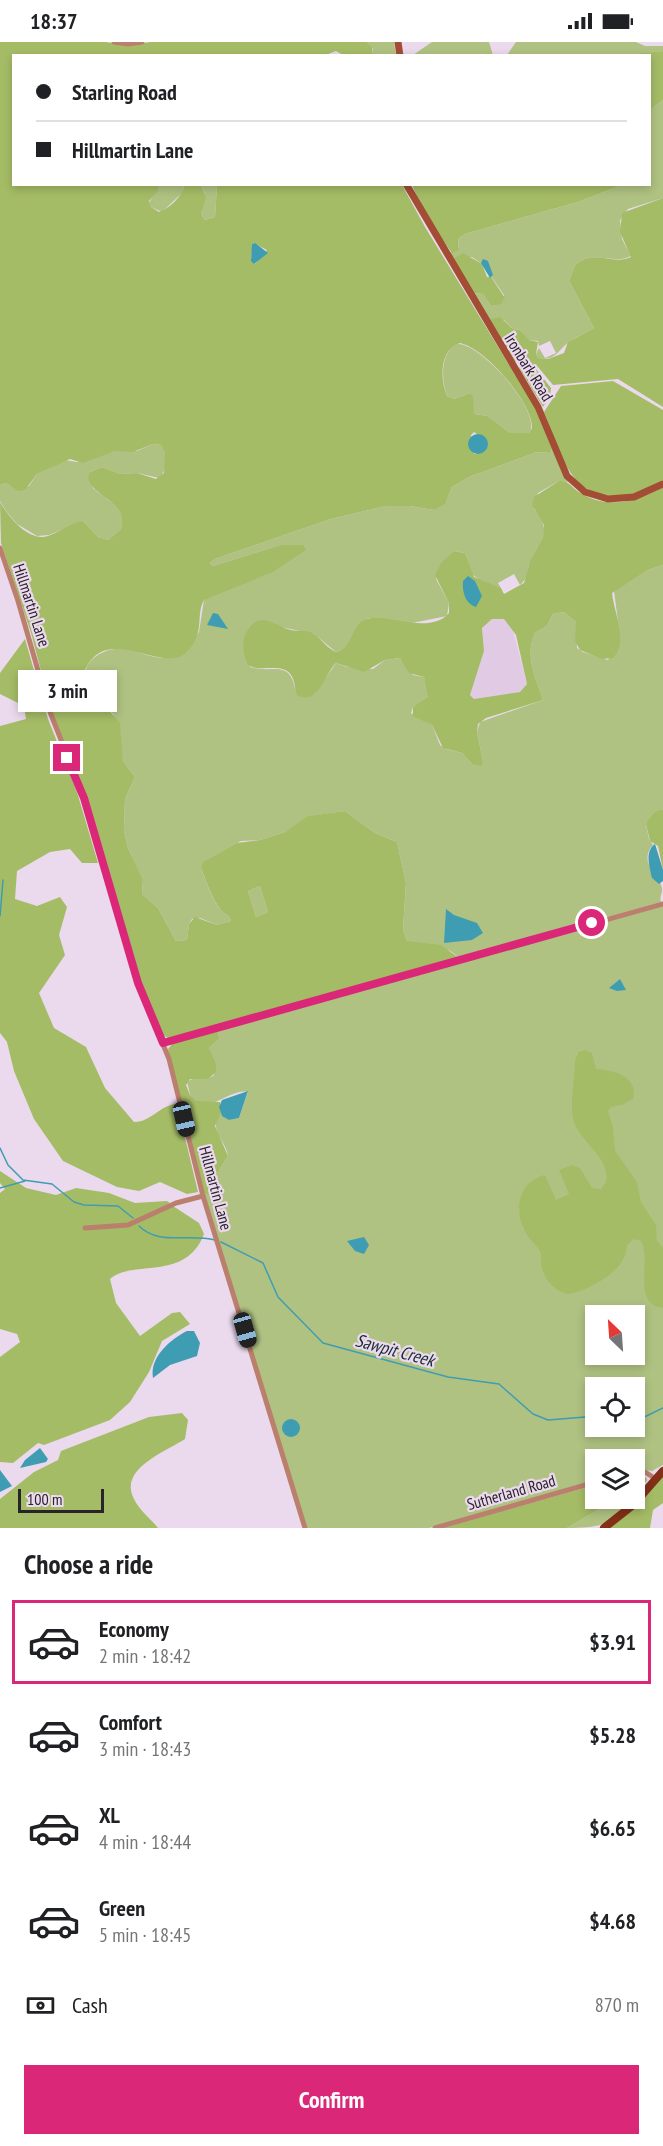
<!DOCTYPE html>
<html lang="en">
<head>
<meta charset="utf-8">
<style>
	:root { --surface:#fff; --page:#f6f6f6; --text:#202124; --muted:#757577; --line:#e0e0e0; --accent:#db2777 }
	body { margin:0; font-family:"PT Sans Narrow",sans-serif; background:var(--page); color:var(--text); height:100vh; display:flex; flex-direction:column; font-size:22px; white-space:nowrap }
	* { box-sizing:border-box; margin:0 }
	p { font-size:20px; color:var(--muted) }
	.icon { flex:none; width:33px; height:33px; fill:none; stroke:currentColor; stroke-width:2; stroke-linecap:round; stroke-linejoin:round }
	.map { position:relative; height:1486px; overflow:hidden }
	.side { display:flex; flex-direction:column; background:var(--surface); flex:1 }
	.side>* { flex:none }
	.hud { position:absolute; left:12px; top:12px; width:639px; height:132px; border-radius:0px; box-shadow:0 3px 9px #0003; display:grid; align-content:center; height:132px; padding:0 24px; background:var(--surface) }
	.needle { width:39px; rotate:335deg }
	.fabs { position:absolute; left:585px; top:1263px; display:grid; gap:12px }
	.fabs a { display:grid; place-items:center; width:60px; height:60px; border-radius:0px; background:var(--surface); box-shadow:0 3px 9px #0003; font-size:30px }
	.scale { position:absolute; left:18px; bottom:15px; width:86px; box-sizing:border-box; padding-left:6px; border:3px solid #29232a; border-top:0; font-size:16px; line-height:21px; white-space:nowrap; color:#29232a; -webkit-text-stroke:4px #ebd9ee; paint-order:stroke }
	.end { position:absolute; width:27px; height:27px; margin:-14px; border:8px solid #db2777; background:#fff; box-shadow:0 0 0 3px #fff }
	.from { border-radius:50% }
	.bubble { position:absolute; height:42px; border-radius:0px; background:var(--surface); box-shadow:0 3px 9px #0003; font-size:20px; font-weight:600; line-height:42px; text-align:center }
	.car { position:absolute; width:18px; height:36px; margin:-18px -9px; border-radius:8px; box-shadow:0 0 4px 2px #0007; background:linear-gradient(#222 24%,#8ab4d8 0 40%,#222 0 76%,#8ab4d8 0 86%,#222 0) }
	.hud b { display:flex; align-items:center; gap:21px; height:57px; font-size:22px }
	.hud b+b { border-top:2px solid var(--line) }
	.hud i { width:15px; height:15px; background:var(--text) }
	ul { padding:0; list-style:none }
	li { display:flex; align-items:center; gap:18px; height:84px; margin:0 12px 9px; padding:0 12px; border:3px solid transparent; border-radius:0px }
	li div { flex:1 }
	li b { display:block; font-size:22px }
	li em { font-style:normal; font-weight:600 }
	li.active { border-color:var(--accent) }
	li>.icon { width:54px; height:54px; stroke-width:1.5 }
	h2 { padding:0 24px; font-size:27px; line-height:72px }
	.pay { display:flex; align-items:center; gap:15px; height:66px; padding:0 24px; font-size:22px }
	.pay p { margin-inline-start:auto }
	.button { display:flex; gap:12px; margin-top:auto; padding:12px 24px }
	.button a { flex:1; height:69px; border-radius:0px; background:var(--accent); color:#fff; font-size:24px; font-weight:600; line-height:69px; text-align:center }
	.status { display:flex; justify-content:space-between; align-items:center; height:42px; padding:0 30px; background:var(--surface); direction:ltr }
	.status svg { height:16px; fill:currentColor }
	.map>svg:first-child { display:block }
</style>
</head>
<body>
<div class="status"><b>18:37</b><svg viewBox="0 0 49 12"><path d="M0 12V9h3v3zM5 12V6h3v6zM10 12V3h3v9zM15 12V0h3v12zM26 1h20v11H26zM47 4h2v5h-2z"/></svg></div>
<div class="map">
<svg width="663" height="1486" viewBox="0 0 663 1486">
	<rect width="100%" height="100%" fill="#ebd9ee"/>
	<!-- built -->
	<polygon fill="#e1cbe4" points="492,577 504,577 512,585 527,642 520,650 474,657 470,653 484,609 482,586"/>
	<!-- green -->
	<g fill="#b0c282" fill-rule="evenodd">
		<polygon points="367,0 394,0 396,13 373,13 373,7"/>
		<polygon points="432,0 489,0 493,13 413,13"/>
		<polygon points="516,0 636,0 645,4 663,4 663,9 627,14 507,13"/>
		<path d="M663,58V156L628,167L620,178L622,197L631,214C612,224 593,206 575,223L569,239L594,286C586,291 577,294 569,300C558,308 555,320 538,316L536,312L539,306L545,316L556,311L550,299L539,304L538,299L528,298L520,288L513,287L504,278L490,279L472,251L483,252L494,264L504,258V253L481,220L482,222L472,215L453,218L449,211L459,206L458,197L465,192L578,160L622,143L650,142V68Z"/>
		<polygon points="159,143 184,143 182,151 162,170 151,165 149,161"/>
		<polygon points="201,143 217,143 215,175 205,178 201,172 205,152"/>
		<path d="M457,302C479,299 544,371 529,391H510L488,374L474,372L470,351L454,357L447,354C441,337 440,311 457,302Z"/>
		<path d="M153,402L161,403C168,412 168,428 159,436L137,431L120,432L102,425L90,430L93,446C106,459 128,464 121,487L108,498L98,495L83,479L49,493L37,494L17,482L6,469L0,459V443L6,441L16,447L29,444L37,432L65,418L77,420L115,409H137Z"/>
		<path d="M552,407L568,440L559,439L538,451L534,467C553,490 541,496 531,518C526,528 529,536 520,543L514,532L498,541L501,546L482,540L472,532L465,511L454,509L436,537L449,561L447,574L412,581L369,576C352,582 354,606 336,610L314,592L257,580L247,590L250,625C271,632 289,617 295,646L315,652L336,621L347,625L373,627L385,618L400,616L413,633L424,635L429,650L427,658L413,665L411,671L432,683L440,703L446,707L462,711L472,722L483,719L477,690L480,680L543,658C536,636 524,613 535,591L547,584L553,572L564,570L576,580L577,606L583,610L608,618L620,594L614,549L648,528L663,523V768L660,767L646,782L649,797L653,803C637,821 661,835 662,846C663,852 659,853 661,860L459,916C442,898 425,909 407,899L403,887L406,841L397,800L375,791L345,769L311,774L285,790L260,798L241,799L207,818L201,826C206,839 212,858 221,868C225,873 229,872 231,879L217,883L200,876L192,877L189,882L187,898L176,899L158,866L142,852L143,839L128,806L124,789L125,757L135,735L123,719L114,673L86,640C84,630 86,622 95,615C121,597 137,614 163,616C170,616 179,613 186,611L199,590L204,558C240,534 272,544 302,503H280L213,524L210,521L215,517L331,477L386,464H410L434,468L447,457L452,445L469,435L537,410L550,411Z"/>
		<polygon points="260,844 268,870 256,875 248,849"/>
		<path d="M663,864V1423L652,1429L635,1427L634,1418H596L595,1438L429,1486H307L203,1150L213,1153L217,1147L218,1130L228,1114C226,1098 207,1088 221,1071L229,1078L239,1076L248,1050C229,1046 212,1073 191,1056L187,1040C195,1033 206,1040 214,1033L209,1006L219,997L218,987ZM596,1274H634V1312H596ZM596,1346H634V1384H596Z"/>
		<path d="M634,1457C612,1483 600,1486 567,1486L603,1465Z"/>
	</g>
	<!-- forest -->
	<g fill="#a5bc66" fill-rule="evenodd">
		<path d="M0,0H106L128,4L150,0H367L372,5L373,13H343L336,9L323,14H14V142L159,143L157,150L149,159L151,165L159,170C169,167 183,154 184,143H201L206,155L201,172L205,178L215,175L217,143H402L425,185L534,364L552,407L550,411L537,410L469,435L452,445L445,462L434,468L410,464H386L331,477L215,517L210,521L213,524L280,503H303L306,508L273,530L204,558C195,574 206,590 187,610C164,634 107,579 85,628L90,646L120,681L123,719L135,735L125,757L124,789L128,806L143,838L142,852L158,866L176,899L187,898L189,882L195,875L217,883L231,879C229,872 225,873 221,868C212,857 206,839 201,826L203,820L237,801L260,798L285,790L308,774L345,769L375,791L397,800L406,841L403,887L407,899L441,903L459,916L174,995L168,996L161,992L139,938L105,821L53,674L31,591L1,501L0,460C8,474 28,500 48,494C60,490 70,481 83,479L98,495L108,498L121,487C129,459 94,457 88,436L90,430L102,425L120,432L137,431L156,437L164,431L165,411L161,403L153,402L133,410L115,409L83,421L70,417L37,432L25,448L18,449L6,441L0,443ZM253,201L267,208L255,222L251,216ZM460,301C485,306 533,361 532,386L529,391H510L488,374L474,372L473,355L470,351L454,357L447,354C440,337 439,308 460,301ZM474,390L487,399L485,409L474,412L471,393ZM260,844L268,870L256,875L248,849Z"/>
		<polygon points="663,9 663,58 650,68 650,14 627,13"/>
		<polygon points="412,143 622,143 578,160 465,192 458,197 459,208 452,211 424,171"/>
		<path d="M663,156V365L618,337L553,343L538,325L513,319L490,279L491,277L500,275L513,287L520,288L529,298L538,300L536,312L538,316L548,317L564,311L568,300L594,286L569,239L575,223C594,206 612,224 631,215L620,190L622,171Z"/>
		<polygon points="463,211 482,222 487,235 491,235 505,256 501,262 492,264 483,252 472,251 453,217"/>
		<polygon points="520,324 536,327 551,346 550,354 543,365 519,326"/>
		<path d="M613,339L663,368V439C652,444 640,452 628,453C569,462 562,412 544,370L561,344Z"/>
		<path d="M559,439C569,438 571,445 579,450C607,468 635,460 663,445V523L648,528L612,551C614,571 629,600 613,616L602,617L580,608L575,599L576,580L564,570L553,572L547,584L535,591C524,614 536,636 543,658L486,676L478,682L477,690L483,719L481,724L472,722L462,711L443,706L432,683L413,674V665L428,655L424,635L409,631L400,616L385,618L364,630L336,621C325,631 319,665 297,653C295,647 295,639 291,633C282,620 260,631 248,623C243,613 241,601 246,591C259,566 274,584 291,588C299,590 306,587 314,592C322,598 327,606 336,610C355,606 350,578 371,576C394,574 431,592 449,571V561L435,533L441,521L454,509L465,511L474,535L501,546L504,552L524,541L530,519L543,495L544,483L532,463L534,455ZM492,577H504L516,593L527,642L520,650L474,657L470,653L484,609L482,586Z"/>
		<path d="M25,597L48,677L77,750L98,821H82L70,807L50,810L17,829L15,857L37,864L60,855L67,865L59,893L65,913L39,951L54,986L86,1005L105,1046L134,1080C152,1080 159,1063 177,1062L198,1150L187,1152L160,1140L139,1149L117,1145L63,1119L34,1077L14,1029L7,1000L0,991V684L26,677L24,664L0,652V631Z"/>
		<polygon points="660,767 663,768 663,828 658,804 650,799 646,782 653,772"/>
		<polygon points="218,987 219,997 209,1006 216,1022 216,1030 208,1037 190,1037 186,1043 190,1053 196,1059 220,1060 221,1071 215,1084 228,1114 218,1130 216,1151 209,1153 203,1150 168,1007 173,1001"/>
		<path d="M585,1008L592,1011L596,1027C613,1028 639,1034 633,1057L622,1063L611,1065L608,1069L613,1085L615,1109L637,1140L641,1160L656,1183L657,1199L663,1206V1266C631,1263 652,1217 641,1199L634,1197L628,1202C626,1206 626,1212 624,1216C617,1232 585,1251 567,1252C553,1248 543,1236 541,1222C541,1217 542,1212 539,1208C535,1201 528,1197 525,1189C513,1167 519,1139 545,1133L556,1158L569,1152L559,1128L572,1123L580,1126L592,1146L601,1147L606,1140C611,1116 581,1101 574,1080C569,1062 575,1037 575,1018L579,1010Z"/>
		<path d="M0,1129L26,1146L56,1153L76,1146L109,1151L135,1161L167,1159L170,1161L132,1183L173,1164L199,1181L204,1192C186,1240 132,1217 110,1237L116,1261L140,1294L172,1271L180,1270L190,1282L162,1299L149,1330L130,1360L110,1378L44,1403L38,1401L13,1421L0,1420V1315L20,1300L17,1292L0,1287V1151L5,1147L0,1141Z"/>
		<path d="M182,1371L188,1378L185,1397C165,1410 118,1427 134,1457C139,1468 151,1477 158,1486H0V1457L34,1430L58,1418L61,1409L149,1375Z"/>
		<polygon points="635,1432 644,1432 647,1438 635,1455"/>
		<polygon points="663,1434 663,1461 653,1468 650,1486 610,1486 635,1465"/>
		<polygon points="595,1443 596,1456 633,1457 603,1465 567,1486 443,1486"/>
	</g>
	<!-- water -->
	<g fill="#3f9db3">
		<polygon points="255,201 268,211 254,222 251,219 252,202"/>
		<polygon points="483,217 488,219 493,233 490,236 481,221"/>
		<circle cx="478" cy="402" r="10"/>
		<path d="M468,534L475,539L482,554L476,565C465,562 462,549 463,539Z"/>
		<polygon points="213,571 218,572 228,587 207,583"/>
		<path d="M655,802L663,828V839L659,842L652,836C650,825 644,810 655,802Z"/>
		<polygon points="446,867 454,873 477,881 483,891 472,898 444,901"/>
		<polygon points="620,937 626,948 617,949 609,946"/>
		<polygon points="248,1049 239,1076 229,1078 222,1074 219,1065 222,1058"/>
		<polygon points="364,1195 369,1203 364,1212 355,1209 347,1199"/>
		<path d="M187,1289H194L200,1301L197,1314L170,1323L153,1336C149,1315 171,1297 187,1289Z"/>
		<circle cx="291" cy="1386" r="9"/>
		<polygon points="40,1406 48,1417 46,1420 20,1426 25,1418"/>
		<polygon points="0,1428 12,1444 0,1450"/>
	</g>
	<g fill="none" stroke-linecap="round" stroke-linejoin="round">
		<!-- stream -->
		<g stroke="#3f9db3" stroke-width="1.5">
			<polyline points="0,874 3,838"/>
			<polyline points="0,1106 8,1123 23,1138 52,1142 74,1160 84,1163 118,1164 133,1176"/>
			<polyline points="0,1146 25,1139"/>
			<path d="M139,1184C159,1204 188,1191 215,1198"/>
			<polyline points="221,1200 263,1221 278,1255 323,1301 448,1335 499,1342 533,1372 548,1378 585,1375 596,1380"/>
			<polyline points="634,1380 663,1366"/>
			<polyline points="605,1384 623,1384"/>
		</g>
		<!-- street -->
		<g stroke="#ba7f6d" stroke-width="5">
			<polyline points="114,0 128,2 142,0"/>
			<polyline points="0,506 18,559 50,670 84,756 138,941 169,1017 203,1154 305,1486"/>
			<polyline points="163,1001 663,862"/>
			<polyline points="85,1186 128,1183 176,1161 203,1154"/>
			<polyline points="634,1430 645,1430 656,1437"/>
			<polyline points="435,1486 596,1440"/>
		</g>
		<!-- secondary -->
		<g stroke="#a24d34" stroke-width="7">
			<polyline points="398,0 400,14"/>
			<polyline points="406,142 538,365 567,434 585,450 608,457 634,455 663,442"/>
		</g>
		<!-- primary -->
		<polyline stroke="#833017" stroke-width="8" points="604,1486 633,1463 663,1429"/>
	</g>
	<g fill="none" stroke-linecap="round" stroke-linejoin="round">
		<!-- route -->
		<polyline stroke="#db2777" stroke-width="8" points="67,716 84,756 138,941 163,1001 592,881"/>
	</g>
	<g text-anchor="middle" dominant-baseline="central" stroke-width="4.5" stroke-linejoin="round" paint-order="stroke">
		<!-- street labels -->
		<g font-size="16" fill="#29232a" stroke="#ebd9ee">
			<text transform="translate(529 325) rotate(58)">Ironbark Road</text>
			<text transform="translate(32 563) rotate(72)">Hillmartin Lane</text>
			<text transform="translate(216 1146) rotate(75)">Hillmartin Lane</text>
			<text transform="translate(511 1450) rotate(-16)">Sutherland Road</text>
		</g>
		<!-- water labels -->
		<g font-size="18" font-style="italic" fill="#192f34" stroke="#ebd9ee">
			<text transform="translate(395 1308) rotate(15)">Sawpit Creek</text>
		</g>
	</g>
</svg>
<div class="fabs">
<a><svg class="needle" viewBox="-14 -14 28 28"><path d="M0-13l5 13h-10z" fill="#e53935"/><path d="M0 13l5-13h-10z" fill="#757577"/></svg></a>
<a><svg class="icon" aria-label="locate" viewBox="0 0 24 24"><circle cx="12" cy="12" r="6"/><path d="M12 2v4M12 18v4M2 12h4M18 12h4"/></svg></a>
<a><svg class="icon" aria-label="layers" viewBox="0 0 24 24"><path d="M12 4l9 5-9 5-9-5zM3 14l9 5 9-5"/></svg></a>
</div>
<div class="scale">100 m</div>
<i class="end from" style="left:592px;top:881px"></i>
<i class="end" style="left:67px;top:716px"></i>
<div class="bubble" style="left:18px;top:628px;width:99px">3 min</div>
<i class="car" style="left:184px;top:1077px;rotate:167deg"></i>
<i class="car" style="left:245px;top:1288px;rotate:164deg"></i>
<div class="hud">
<b><i class="from"></i>Starling Road</b>
<b><i></i>Hillmartin Lane</b>
</div>
</div>
<section class="side">
<h2>Choose a ride</h2>
<ul>
<li class="active"><svg class="icon" aria-label="car" viewBox="0 0 24 24"><path d="M5 17H2v-5l4-1 3-4h7l3 4 3 1v5h-3M9 17h6M6 11h13"/><circle cx="7" cy="17" r="2"/><circle cx="17" cy="17" r="2"/></svg><div><b>Economy</b><p>2 min · 18:42</p></div><em>$3.91</em></li>
<li><svg class="icon" aria-label="car" viewBox="0 0 24 24"><path d="M5 17H2v-5l4-1 3-4h7l3 4 3 1v5h-3M9 17h6M6 11h13"/><circle cx="7" cy="17" r="2"/><circle cx="17" cy="17" r="2"/></svg><div><b>Comfort</b><p>3 min · 18:43</p></div><em>$5.28</em></li>
<li><svg class="icon" aria-label="car" viewBox="0 0 24 24"><path d="M5 17H2v-5l4-1 3-4h7l3 4 3 1v5h-3M9 17h6M6 11h13"/><circle cx="7" cy="17" r="2"/><circle cx="17" cy="17" r="2"/></svg><div><b>XL</b><p>4 min · 18:44</p></div><em>$6.65</em></li>
<li><svg class="icon" aria-label="car" viewBox="0 0 24 24"><path d="M5 17H2v-5l4-1 3-4h7l3 4 3 1v5h-3M9 17h6M6 11h13"/><circle cx="7" cy="17" r="2"/><circle cx="17" cy="17" r="2"/></svg><div><b>Green</b><p>5 min · 18:45</p></div><em>$4.68</em></li>
</ul>
<div class="pay"><svg class="icon" aria-label="cash" viewBox="0 0 24 24"><path d="M3 7h18v10H3z"/><circle cx="12" cy="12" r="2"/></svg>Cash<p>870 m</p></div>
<div class="button"><a>Confirm</a></div>
</section>
</body>
</html>
